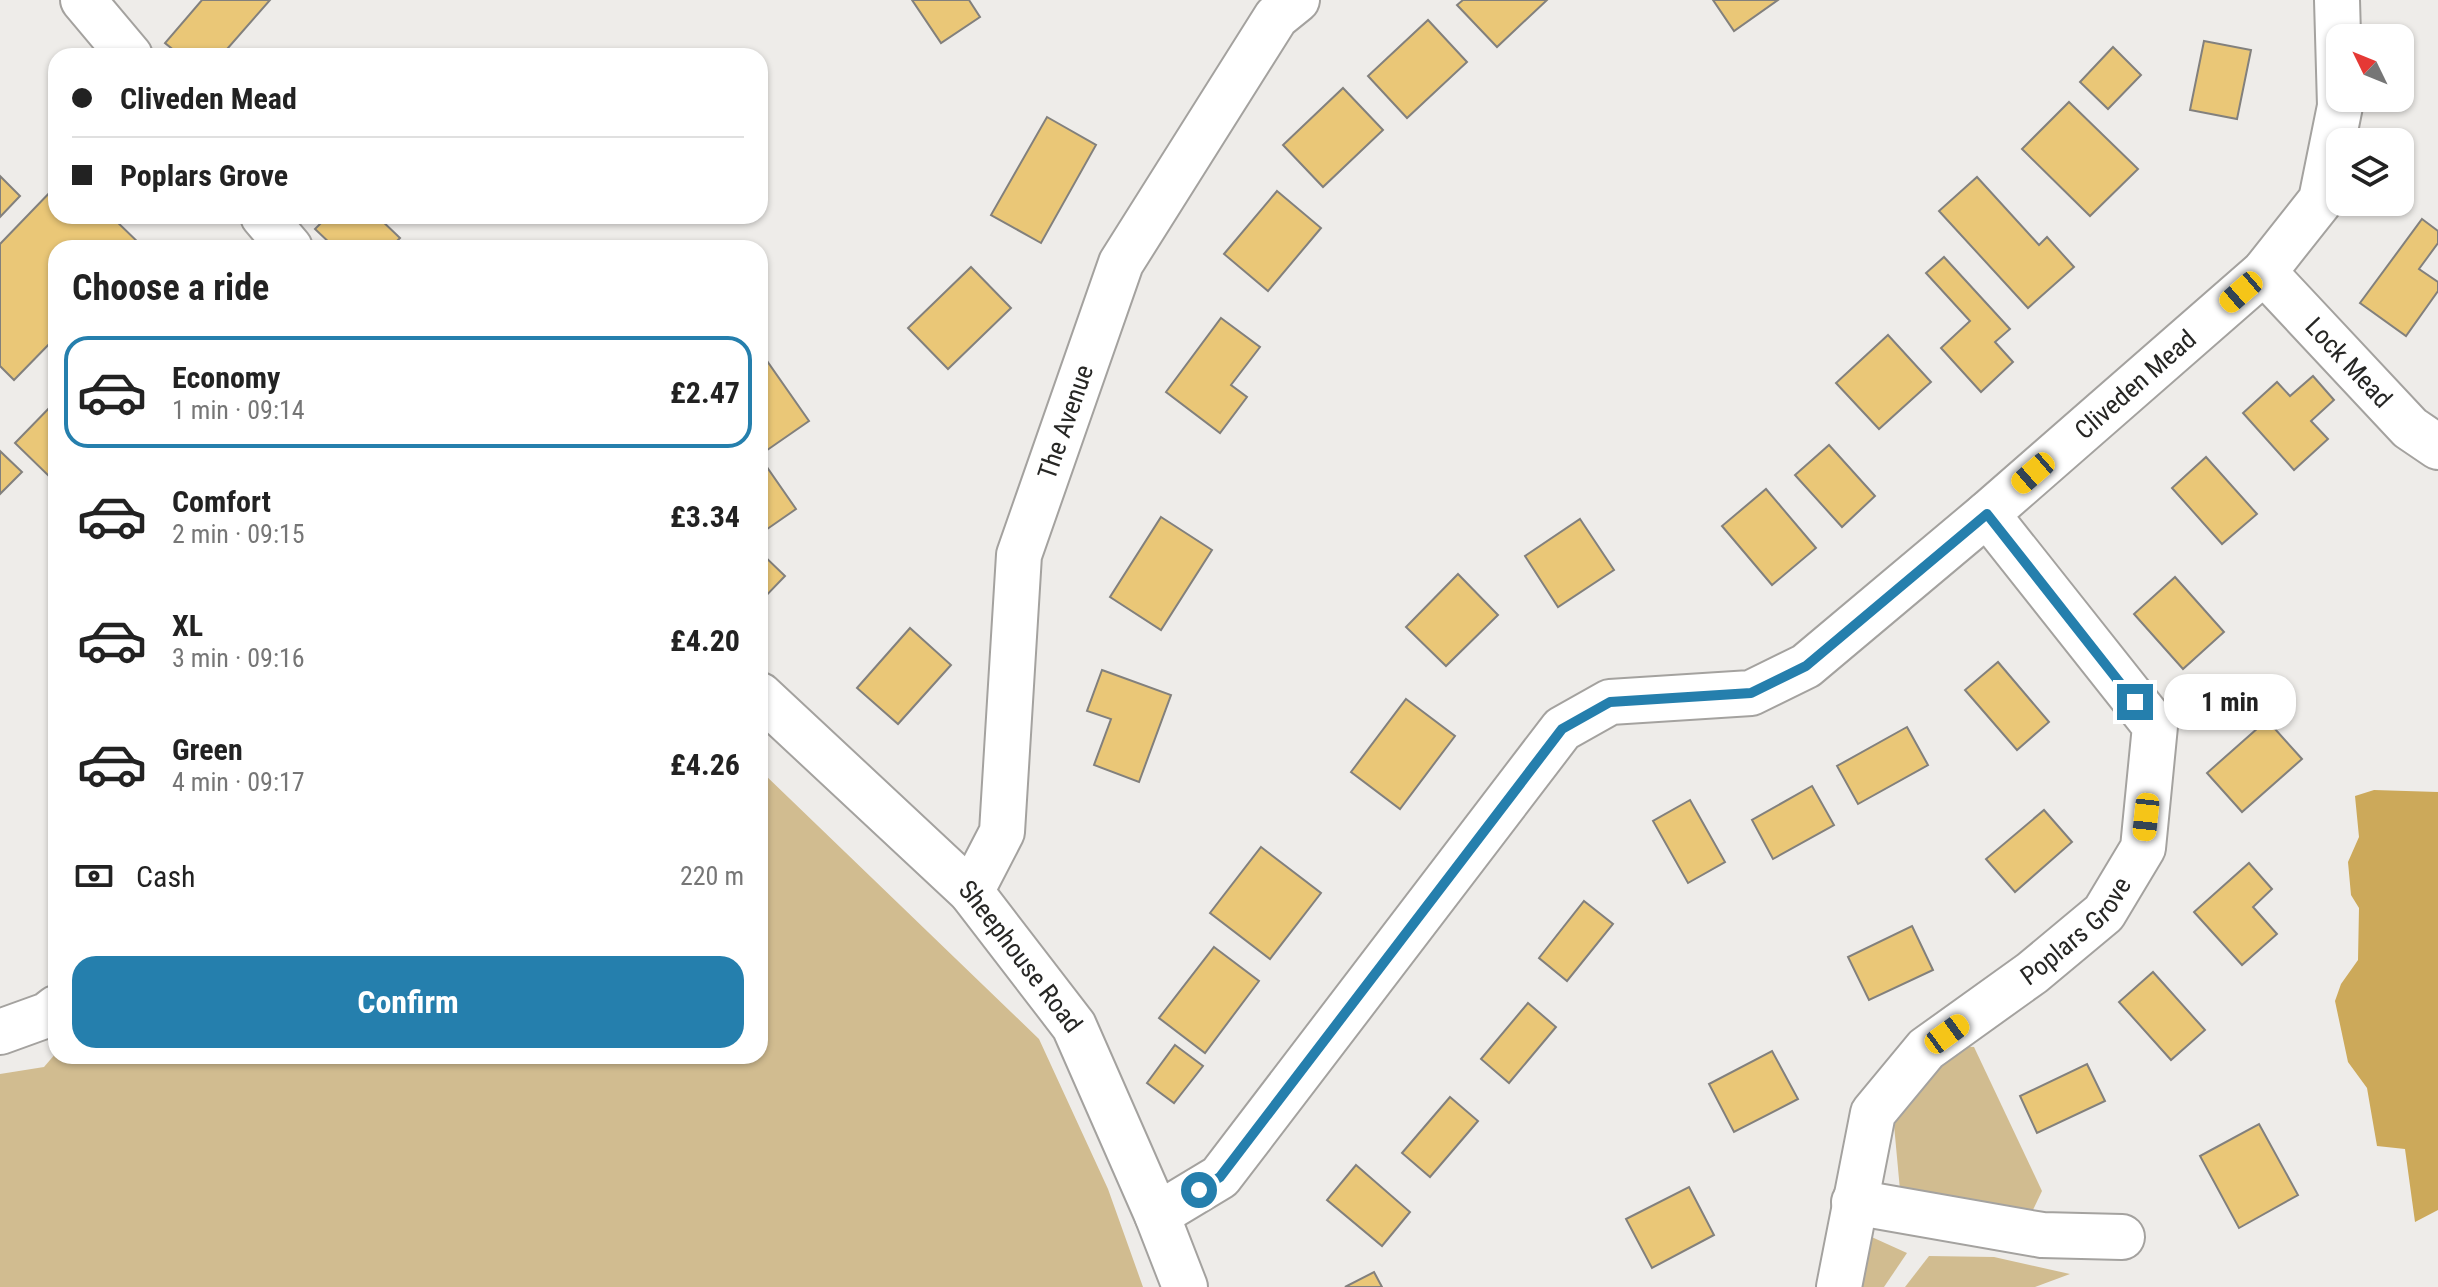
<!DOCTYPE html>
<html lang="en">
<head>
<meta charset="utf-8">
<style>
	:root { --surface:#fff; --page:#f6f6f6; --text:#222; --muted:#767676; --line:#e0e0e0; --accent:#257fad }
	body { margin:0; font-family:"Roboto Condensed",sans-serif; background:var(--page); color:var(--text); height:100vh; display:flex; flex-direction:column; font-size:30px; white-space:nowrap }
	* { box-sizing:border-box; margin:0 }
	p { font-size:26px; color:var(--muted) }
	.icon { flex:none; width:44px; height:44px; fill:none; stroke:currentColor; stroke-width:2; stroke-linecap:round; stroke-linejoin:round }
	.map { position:relative; flex:1; overflow:hidden }
	.panel { position:absolute; left:48px; top:240px; width:720px; height:824px; display:flex; flex-direction:column; background:var(--surface); border-radius:24px; box-shadow:0 2px 6px #0004 }
	.panel>* { flex:none }
	.banner { position:absolute; left:48px; top:48px; width:720px; height:176px; border-radius:24px; box-shadow:0 2px 6px #0004; display:grid; align-content:center; height:176px; padding:0 24px; background:var(--surface) }
	.needle { width:52px; rotate:313deg }
	.tools { position:absolute; left:2326px; top:24px; display:grid; gap:16px }
	.tools a { display:grid; place-items:center; width:88px; height:88px; border-radius:16px; background:var(--surface); box-shadow:0 2px 6px #0004; font-size:40px }
	.end { position:absolute; width:36px; height:36px; margin:-18px; border:10px solid #257fad; background:#fff; box-shadow:0 0 0 4px #fff }
	.from { border-radius:50% }
	.bubble { position:absolute; height:56px; border-radius:24px; background:var(--surface); box-shadow:0 2px 6px #0004; font-size:26px; font-weight:700; line-height:56px; text-align:center }
	.car { position:absolute; width:24px; height:48px; margin:-24px -12px; border-radius:10px; box-shadow:0 0 6px 2px #0007; background:linear-gradient(#f5c518 24%,#345 0 40%,#f5c518 0 76%,#345 0 86%,#f5c518 0) }
	.banner b { display:flex; align-items:center; gap:28px; height:76px; font-size:30px }
	.banner b+b { border-top:2px solid var(--line) }
	.banner i { width:20px; height:20px; background:var(--text) }
	ul { padding:0; list-style:none }
	li { display:flex; align-items:center; gap:24px; height:112px; margin:0 16px 12px; padding:0 8px; border:4px solid transparent; border-radius:24px }
	li div { flex:1 }
	li b { display:block; font-size:30px }
	li em { font-style:normal; font-weight:700 }
	li.selected { border-color:var(--accent) }
	li>.icon { width:72px; height:72px; stroke-width:1.5 }
	h2 { padding:0 24px; font-size:36px; line-height:96px }
	.pay { display:flex; align-items:center; gap:20px; height:88px; padding:0 24px; font-size:30px }
	.pay p { margin-inline-start:auto }
	.action { display:flex; gap:16px; margin-top:auto; padding:16px 24px }
	.action a { flex:1; height:92px; border-radius:24px; background:var(--accent); color:#fff; font-size:32px; font-weight:700; line-height:92px; text-align:center }
	.map>svg:first-child { display:block }
</style>
</head>
<body>
<div class="map">
<svg width="2438" height="1287" viewBox="0 0 2438 1287">
	<rect width="100%" height="100%" fill="#eeece9"/>
	<!-- green -->
	<g fill="#d1bc90">
		<polygon points="760,770 1039,1039 1108,1189 1143,1287 0,1287 0,1074 44,1067 56,1053 56,1056 760,1056"/>
		<polygon points="1953,1046 1974,1047 2042,1191 2032,1212 1900,1190 1894,1125 1928,1071"/>
		<polygon points="1865,1234 1907,1253 1884,1287 1855,1287"/>
		<polygon points="1929,1256 1994,1257 2070,1274 2035,1287 1905,1287"/>
	</g>
	<!-- forest -->
	<polygon fill="#cca95a" points="2374,790 2438,792 2438,1210 2415,1222 2405,1149 2377,1146 2367,1088 2348,1062 2335,1001 2341,984 2358,960 2359,908 2351,895 2348,862 2359,837 2355,796"/>
	<!-- building -->
	<g fill="#eac777" stroke="#82807d" stroke-width="2">
		<polygon points="202,0 270,0 221,56 181,56 165,43"/>
		<polygon points="912,0 969,0 980,17 941,43"/>
		<polygon points="1463,0 1547,0 1497,47 1457,5"/>
		<polygon points="1713,0 1778,0 1734,31"/>
		<polygon points="1428,20 1467,62 1407,118 1368,76"/>
		<polygon points="2204,41 2251,50 2237,119 2190,110"/>
		<polygon points="2113,47 2141,75 2108,109 2080,82"/>
		<polygon points="1343,88 1383,130 1323,187 1283,145"/>
		<polygon points="2069,102 2138,169 2090,216 2022,149"/>
		<polygon points="1047,117 1096,145 1041,243 991,215"/>
		<polygon points="0,176 20,196 0,217"/>
		<polygon points="1977,177 2039,245 2047,237 2074,267 2028,308 1939,211"/>
		<polygon points="56,186 56,216 111,216 143,247 56,248 56,337 14,380 0,366 0,244"/>
		<polygon points="1277,191 1321,228 1268,291 1224,254"/>
		<polygon points="328,216 377,216 400,238 390,248 335,248 315,229"/>
		<polygon points="2422,219 2438,231 2438,243 2419,269 2438,282 2438,291 2406,336 2360,303"/>
		<polygon points="1944,257 2010,329 1995,342 2013,362 1981,392 1941,348 1970,321 1926,273"/>
		<polygon points="971,267 1011,308 948,369 908,328"/>
		<polygon points="1221,318 1260,347 1231,385 1247,397 1220,433 1166,392"/>
		<polygon points="1888,335 1931,382 1879,429 1836,383"/>
		<polygon points="760,351 809,421 760,455"/>
		<polygon points="2313,376 2334,400 2311,421 2328,439 2294,470 2243,413 2277,382 2290,396"/>
		<polygon points="56,401 56,483 15,443"/>
		<polygon points="1829,445 1875,496 1842,527 1795,475"/>
		<polygon points="0,451 22,472 0,494"/>
		<polygon points="760,457 796,509 760,534"/>
		<polygon points="2206,457 2257,514 2222,544 2172,488"/>
		<polygon points="1766,489 1816,548 1772,585 1722,526"/>
		<polygon points="1161,517 1212,550 1161,630 1110,597"/>
		<polygon points="1580,519 1614,570 1558,607 1525,556"/>
		<polygon points="760,552 785,576 760,602"/>
		<polygon points="1458,574 1498,615 1446,666 1406,627"/>
		<polygon points="2175,577 2224,632 2183,669 2134,614"/>
		<polygon points="910,628 951,665 898,724 857,688"/>
		<polygon points="1998,662 2049,722 2017,750 1965,690"/>
		<polygon points="1102,670 1171,695 1139,782 1094,765 1111,719 1087,711"/>
		<polygon points="1406,699 1455,736 1400,809 1351,772"/>
		<polygon points="2267,720 2302,759 2242,812 2207,773"/>
		<polygon points="1907,727 1928,765 1858,804 1837,766"/>
		<polygon points="1812,786 1834,825 1773,859 1752,820"/>
		<polygon points="1690,800 1725,862 1688,883 1653,821"/>
		<polygon points="2044,810 2072,842 2015,892 1986,859"/>
		<polygon points="1261,847 1321,893 1270,959 1210,913"/>
		<polygon points="2249,863 2272,889 2253,907 2277,934 2242,965 2194,912"/>
		<polygon points="1584,901 1613,924 1567,981 1539,958"/>
		<polygon points="1912,926 1933,970 1869,1000 1848,957"/>
		<polygon points="1214,947 1259,981 1205,1053 1159,1018"/>
		<polygon points="2153,972 2205,1030 2171,1060 2119,1002"/>
		<polygon points="1528,1003 1556,1027 1509,1083 1481,1059"/>
		<polygon points="1175,1045 1203,1066 1174,1103 1147,1083"/>
		<polygon points="1772,1051 1798,1099 1734,1132 1709,1084"/>
		<polygon points="2087,1064 2105,1101 2037,1133 2020,1096"/>
		<polygon points="1450,1097 1478,1121 1430,1177 1402,1153"/>
		<polygon points="2259,1124 2298,1195 2239,1228 2200,1156"/>
		<polygon points="1356,1165 1410,1212 1382,1246 1327,1200"/>
		<polygon points="1689,1187 1714,1235 1652,1268 1626,1219"/>
		<polygon points="1374,1272 1382,1287 1345,1287"/>
	</g>
	<g fill="none" stroke-linecap="round" stroke-linejoin="round">
		<defs>
			<g id="minor">
				<polyline points="83,0 130,56"/>
				<polyline points="263,216 290,248"/>
				<path id="s1" d="M2264,272L2410,428L2438,447"/>
				<path id="s2" d="M760,695L971,892L1074,1026L1157,1215L1185,1287"/>
				<path id="s3" d="M971,892L1002,832L1019,555L1121,263L1276,17L1297,0"/>
				<polyline points="0,1032 47,1015 56,1008"/>
				<polyline points="1854,1202 2042,1235 2122,1237"/>
				<path id="s4" d="M1157,1215L1220,1177L1562,729L1610,702L1751,693L1806,666L1987,514L2264,272L2321,200L2340,106L2337,0"/>
				<path id="s5" d="M1839,1287L1873,1113L1926,1049L2032,973L2104,913L2143,848L2155,726L1987,514"/>
			</g>
		</defs>
		<!-- minor casing -->
		<use href="#minor" stroke="#a4a29f" stroke-width="48"/>
		<!-- minor -->
		<use href="#minor" stroke="#fff" stroke-width="44"/>
	</g>
	<g fill="none" stroke-linecap="round" stroke-linejoin="round">
		<!-- route -->
		<polyline stroke="#257fad" stroke-width="10" points="1199,1190 1220,1177 1562,729 1610,702 1751,693 1806,666 1987,514 2135,702"/>
	</g>
	<g text-anchor="middle" dominant-baseline="central" stroke-width="7" stroke-linejoin="round" paint-order="stroke">
		<!-- street labels -->
		<g font-size="26" fill="#262624" stroke="#fbfaf6">
			<text stroke="none"><textPath href="#s1" startOffset="124">Lock Mead</textPath></text>
			<text stroke="none"><textPath href="#s4" startOffset="1328">Cliveden Mead</textPath></text>
			<text stroke="none"><textPath href="#s3" startOffset="486">The Avenue</textPath></text>
			<text stroke="none"><textPath href="#s5" startOffset="452">Poplars Grove</textPath></text>
			<text stroke="none"><textPath href="#s2" startOffset="370">Sheephouse Road</textPath></text>
		</g>
	</g>
</svg>
<div class="tools">
<a><svg class="needle" viewBox="-14 -14 28 28"><path d="M0-13l5 13h-10z" fill="#e53935"/><path d="M0 13l5-13h-10z" fill="#767676"/></svg></a>
<a><svg class="icon" aria-label="layers" viewBox="0 0 24 24"><path d="M12 4l9 5-9 5-9-5zM3 14l9 5 9-5"/></svg></a>
</div>
<i class="end from" style="left:1199px;top:1190px"></i>
<i class="end" style="left:2135px;top:702px"></i>
<div class="bubble" style="left:2164px;top:674px;width:132px">1 min</div>
<i class="car" style="left:2241px;top:292px;rotate:229deg"></i>
<i class="car" style="left:2033px;top:473px;rotate:229deg"></i>
<i class="car" style="left:2146px;top:817px;rotate:186deg"></i>
<i class="car" style="left:1947px;top:1034px;rotate:54deg"></i>
<div class="banner">
<b><i class="from"></i>Cliveden Mead</b>
<b><i></i>Poplars Grove</b>
</div>
<section class="panel">
<h2>Choose a ride</h2>
<ul>
<li class="selected"><svg class="icon" aria-label="car" viewBox="0 0 24 24"><path d="M5 17H2v-5l4-1 3-4h7l3 4 3 1v5h-3M9 17h6M6 11h13"/><circle cx="7" cy="17" r="2"/><circle cx="17" cy="17" r="2"/></svg><div><b>Economy</b><p>1 min · 09:14</p></div><em>£2.47</em></li>
<li><svg class="icon" aria-label="car" viewBox="0 0 24 24"><path d="M5 17H2v-5l4-1 3-4h7l3 4 3 1v5h-3M9 17h6M6 11h13"/><circle cx="7" cy="17" r="2"/><circle cx="17" cy="17" r="2"/></svg><div><b>Comfort</b><p>2 min · 09:15</p></div><em>£3.34</em></li>
<li><svg class="icon" aria-label="car" viewBox="0 0 24 24"><path d="M5 17H2v-5l4-1 3-4h7l3 4 3 1v5h-3M9 17h6M6 11h13"/><circle cx="7" cy="17" r="2"/><circle cx="17" cy="17" r="2"/></svg><div><b>XL</b><p>3 min · 09:16</p></div><em>£4.20</em></li>
<li><svg class="icon" aria-label="car" viewBox="0 0 24 24"><path d="M5 17H2v-5l4-1 3-4h7l3 4 3 1v5h-3M9 17h6M6 11h13"/><circle cx="7" cy="17" r="2"/><circle cx="17" cy="17" r="2"/></svg><div><b>Green</b><p>4 min · 09:17</p></div><em>£4.26</em></li>
</ul>
<div class="pay"><svg class="icon" aria-label="cash" viewBox="0 0 24 24"><path d="M3 7h18v10H3z"/><circle cx="12" cy="12" r="2"/></svg>Cash<p>220 m</p></div>
<div class="action"><a>Confirm</a></div>
</section>
</div>
</body>
</html>
